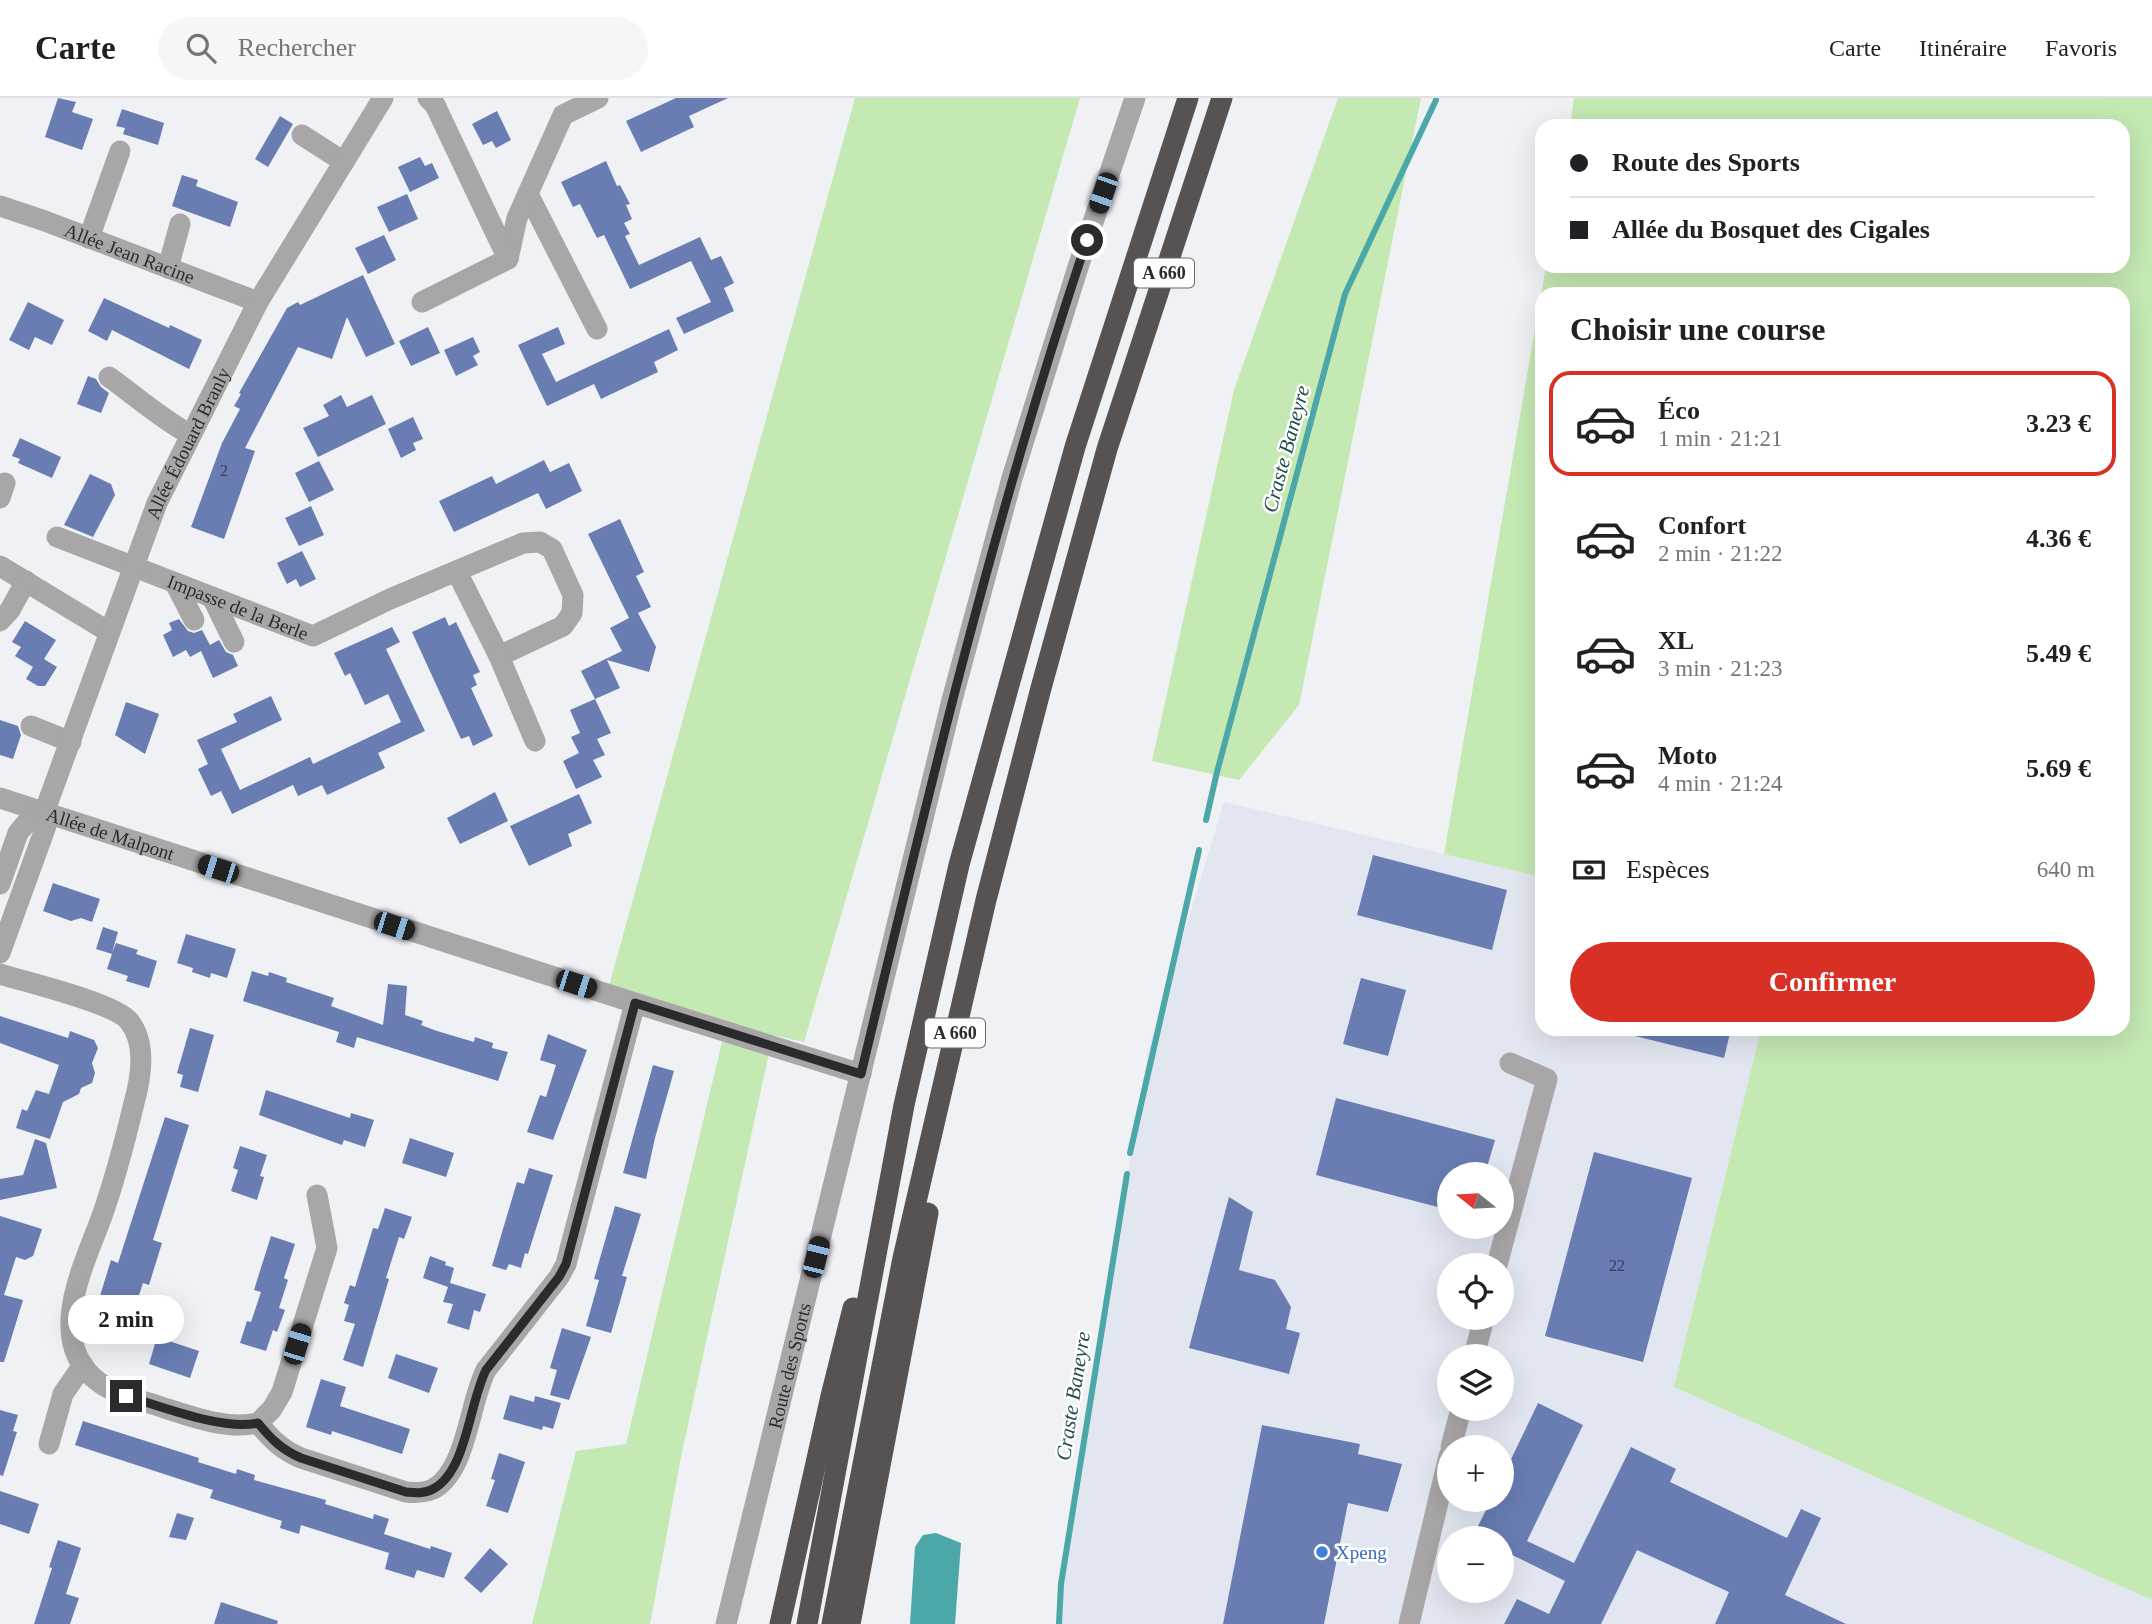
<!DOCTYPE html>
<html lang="fr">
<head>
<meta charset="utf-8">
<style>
	:root { --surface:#fff; --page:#f6f6f6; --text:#202124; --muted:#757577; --line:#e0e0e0; --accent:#d93025 }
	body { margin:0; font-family:"Times New Roman",serif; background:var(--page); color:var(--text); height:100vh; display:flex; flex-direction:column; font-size:26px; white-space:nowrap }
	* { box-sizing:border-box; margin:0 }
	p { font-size:23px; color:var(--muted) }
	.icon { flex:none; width:38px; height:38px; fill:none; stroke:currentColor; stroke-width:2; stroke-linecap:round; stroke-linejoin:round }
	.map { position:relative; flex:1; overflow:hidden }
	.drawer { position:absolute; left:1535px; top:189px; width:595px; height:749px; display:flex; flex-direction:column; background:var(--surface); border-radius:21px; box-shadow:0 7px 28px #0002 }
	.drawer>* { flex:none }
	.hud { position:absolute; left:1535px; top:21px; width:595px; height:154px; border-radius:21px; box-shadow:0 7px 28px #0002; display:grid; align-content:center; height:154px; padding:0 35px; background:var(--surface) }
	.needle { width:46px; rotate:288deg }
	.controls { position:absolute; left:1437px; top:1064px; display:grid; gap:14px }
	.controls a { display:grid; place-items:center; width:77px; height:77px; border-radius:50%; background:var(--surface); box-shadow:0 7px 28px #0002; font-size:35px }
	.end { position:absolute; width:32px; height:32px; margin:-16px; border:9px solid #2a2b2c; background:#fff; box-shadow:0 0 0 4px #fff }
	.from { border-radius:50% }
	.bubble { position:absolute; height:49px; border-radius:24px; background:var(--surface); box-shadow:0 7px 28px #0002; font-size:23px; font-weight:700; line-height:49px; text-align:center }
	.car { position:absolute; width:21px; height:42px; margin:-21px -10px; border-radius:9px; box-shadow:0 0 5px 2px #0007; background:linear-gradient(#222 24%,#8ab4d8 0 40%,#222 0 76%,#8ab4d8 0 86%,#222 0) }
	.hud b { display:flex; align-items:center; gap:24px; height:66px; font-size:26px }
	.hud b+b { border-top:2px solid var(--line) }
	.hud i { width:18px; height:18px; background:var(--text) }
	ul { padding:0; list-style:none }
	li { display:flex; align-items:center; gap:21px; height:105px; margin:0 14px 10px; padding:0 21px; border:4px solid transparent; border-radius:21px }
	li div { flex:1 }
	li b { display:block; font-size:26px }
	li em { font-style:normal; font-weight:700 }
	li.selected { border-color:var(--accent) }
	li>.icon { width:63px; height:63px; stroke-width:1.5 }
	h2 { padding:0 35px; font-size:32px; line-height:84px }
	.pay { display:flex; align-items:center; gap:18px; height:77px; padding:0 35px; font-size:26px }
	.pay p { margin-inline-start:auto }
	.button { display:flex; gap:14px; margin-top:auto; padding:14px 35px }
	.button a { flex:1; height:80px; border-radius:42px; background:var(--accent); color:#fff; font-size:28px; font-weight:700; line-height:80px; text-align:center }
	header { display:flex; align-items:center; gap:42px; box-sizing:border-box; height:98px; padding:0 35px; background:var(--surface); border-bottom:2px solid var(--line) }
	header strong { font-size:33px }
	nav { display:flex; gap:38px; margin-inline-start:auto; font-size:24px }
	.search { width:490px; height:63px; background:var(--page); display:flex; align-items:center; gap:18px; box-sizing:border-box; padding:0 24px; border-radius:38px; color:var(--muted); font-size:26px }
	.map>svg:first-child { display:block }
</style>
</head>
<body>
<header>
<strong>Carte</strong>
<div class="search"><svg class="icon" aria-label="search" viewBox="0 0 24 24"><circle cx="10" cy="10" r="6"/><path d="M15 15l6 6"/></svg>Rechercher</div>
<nav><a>Carte</a><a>Itinéraire</a><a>Favoris</a></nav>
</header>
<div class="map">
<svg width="2152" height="1526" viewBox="0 0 2152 1526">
	<rect width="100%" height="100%" fill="#eff1f4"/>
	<!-- built -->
	<path fill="#e2e6f0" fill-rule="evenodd" d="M1224,704L1542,779V931H1761L1674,1289L2152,1502V1526H1056L1059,1491L1148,953ZM1449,1076H1502V1129H1449ZM1449,1167H1502V1220H1449ZM1449,1258H1502V1311H1449ZM1449,1349H1502V1402H1449ZM1449,1440H1502V1493H1449Z"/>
	<!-- green -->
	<g fill="#c4e9b3">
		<polygon points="855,0 1080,0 804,944 773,937 681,1359 650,1526 532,1526 576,1353 626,1346 727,923 609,888"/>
		<polygon points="1338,0 1421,0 1299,607 1239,682 1152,663 1234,292"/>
		<polygon points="1574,0 2152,0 2152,1502 1674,1289 1761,931 2123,931 2123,196 1542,196 1542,779 1444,756 1546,168 2123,168 2123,28 1570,28"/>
	</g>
	<!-- water -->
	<polygon fill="#4ca7a8" points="936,1435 961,1445 955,1526 910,1526 915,1449 923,1437"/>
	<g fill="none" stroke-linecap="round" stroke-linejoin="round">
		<!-- stream -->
		<g stroke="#4ca7a8" stroke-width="6">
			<polyline points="1206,722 1217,674 1345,196 1436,2"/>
			<polyline points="1130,1055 1199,752"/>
			<polyline points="1059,1526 1061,1486 1127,1076"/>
		</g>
	</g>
	<!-- building -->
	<g fill="#697db3">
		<polygon points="58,0 76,4 72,14 93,21 82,52 45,39"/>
		<polygon points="676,0 728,0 689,18 694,29 641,54 626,23"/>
		<polygon points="122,11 164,25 158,47 123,36 125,30 116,28"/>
		<polygon points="497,13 511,42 496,50 492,43 483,47 472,26"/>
		<polygon points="280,18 293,26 268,69 255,61"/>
		<polygon points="420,59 425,68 432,65 439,80 410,94 398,69"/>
		<polygon points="606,63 617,88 620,87 630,106 626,107 632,121 624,125 630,136 625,138 639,167 700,139 711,162 721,158 734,185 724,190 734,213 684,236 676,220 711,204 691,163 630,191 604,137 597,140 580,106 573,109 561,84"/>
		<polygon points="182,77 198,82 196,88 238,104 230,129 172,108"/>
		<polygon points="407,96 418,121 389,134 377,109"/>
		<polygon points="384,137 396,162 368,176 355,150"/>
		<polygon points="363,177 395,246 366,259 347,219 332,261 298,249 245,350 255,353 224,441 191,429 222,345 240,311 234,308 241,296 239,295 287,210 298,204 300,207"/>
		<polygon points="104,200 169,230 170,227 202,242 189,271 112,232 107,243 88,233"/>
		<polygon points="28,204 64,222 52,247 35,239 29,252 9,242"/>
		<polygon points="428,229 440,255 411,268 399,243"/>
		<polygon points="558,229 565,246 542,256 556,284 669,231 678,252 654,264 658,274 601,301 594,286 547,308 518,247"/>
		<polygon points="473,239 480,254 473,258 478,267 456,278 444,252"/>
		<polygon points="88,278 96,281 101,289 109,295 101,315 77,306"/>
		<polygon points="341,297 347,309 372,297 386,326 318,359 303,330 329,318 323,307"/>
		<polygon points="413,319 423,341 413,345 416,352 401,360 388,331"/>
		<polygon points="20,340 61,359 52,380 18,365 20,361 12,358"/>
		<polygon points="544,362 550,374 569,365 582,393 546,411 538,395 454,434 439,403 492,378 496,386"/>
		<polygon points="319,363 334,392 309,404 295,375"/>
		<polygon points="90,376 111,386 115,397 93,439 64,427"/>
		<polygon points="311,408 324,437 299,448 285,420"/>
		<polygon points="620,421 644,474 636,478 651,509 638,515 656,549 649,574 607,562 620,590 595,601 611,635 597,641 605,657 593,662 602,679 576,691 563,663 579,655 571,639 580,635 570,612 595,601 581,573 622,553 610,530 629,520 588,436"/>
		<polygon points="302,453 316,481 300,489 296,481 287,486 277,465"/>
		<polygon points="445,519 449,528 456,524 480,574 473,577 477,587 471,590 493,638 473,648 469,638 461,641 412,534"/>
		<polygon points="179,521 188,533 194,535 202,532 210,547 219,542 226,554 233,557 238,568 213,580 201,553 190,559 186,552 173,559 163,537 172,532 169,525"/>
		<polygon points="25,523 56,542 44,561 57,569 45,588 38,588 26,581 33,569 15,558 21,549 12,544"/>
		<polygon points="392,529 400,544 386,551 425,633 378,655 385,670 327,697 322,687 298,698 293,687 232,716 221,693 211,698 198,671 208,666 197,642 237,624 233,616 271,598 282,622 221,651 240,692 310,659 313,666 401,624 388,596 365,607 350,575 345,578 334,555"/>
		<polygon points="126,604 159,616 145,656 115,637"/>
		<polygon points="0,622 18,628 21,637 13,661 0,657"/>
		<polygon points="495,694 508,723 460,746 447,720"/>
		<polygon points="579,696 592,725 568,736 572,748 529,768 510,728"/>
		<polygon points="1373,757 1507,792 1492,852 1357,817"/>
		<polygon points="53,785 100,801 92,824 81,820 71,823 43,813"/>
		<polygon points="103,829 118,834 112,855 116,845 138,852 136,856 157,863 149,890 126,883 128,878 107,871 112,856 96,851"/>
		<polygon points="186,836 236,851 227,880 211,875 210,880 192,874 193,870 177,865"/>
		<polygon points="252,873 268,878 269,874 287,880 286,884 334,900 331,908 383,927 388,886 407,888 405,917 423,923 421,927 437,933 474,944 475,939 493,945 492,950 508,954 498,983 357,939 354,950 336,944 339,934 243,903"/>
		<polygon points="1361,880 1406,892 1388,958 1343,946"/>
		<polygon points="0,918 68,940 70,933 94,942 98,950 92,965 95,975 92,985 81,990 79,996 63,1004 50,1041 16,1030 22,1011 27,1013 36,992 49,996 59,967 0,945"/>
		<polygon points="190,930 214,937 198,994 180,989 183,977 177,975"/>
		<polygon points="1631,931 1731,931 1724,960 1631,937"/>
		<polygon points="548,936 587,952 553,1042 527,1034 540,997 546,999 556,967 540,962"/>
		<polygon points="653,967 674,973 655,1040 646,1081 623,1075"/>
		<polygon points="266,992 350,1020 351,1015 374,1022 365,1049 344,1042 342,1047 259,1017"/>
		<polygon points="1336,1000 1495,1042 1485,1076 1449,1076 1449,1112 1316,1077"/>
		<polygon points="165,1019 189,1027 153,1142 162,1145 149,1187 143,1185 135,1209 100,1198 111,1162 118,1165"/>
		<polygon points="410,1040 454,1055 446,1079 402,1065"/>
		<polygon points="35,1041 46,1045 57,1090 0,1102 0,1081 23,1077"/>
		<polygon points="240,1048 267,1057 260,1078 264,1079 257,1102 231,1093 238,1072 233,1070"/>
		<polygon points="1594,1054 1692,1080 1643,1264 1545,1238"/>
		<polygon points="529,1070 553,1077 528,1156 525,1155 521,1170 509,1166 506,1172 492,1168 517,1084 524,1086"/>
		<polygon points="1229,1099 1253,1114 1239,1172 1275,1182 1291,1209 1286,1231 1300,1235 1289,1276 1189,1250"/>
		<polygon points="615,1108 641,1116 622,1178 627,1179 611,1235 586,1228 599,1182 594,1181"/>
		<polygon points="385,1110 412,1119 404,1141 399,1139 386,1180 389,1181 363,1269 343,1262 355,1226 344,1223 349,1207 344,1205 350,1187 355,1189 373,1130 378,1131"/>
		<polygon points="0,1118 42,1131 33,1158 25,1162 16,1159 4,1197 23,1202 4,1264 0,1264"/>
		<polygon points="271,1138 295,1146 284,1180 288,1182 279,1210 285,1212 277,1234 273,1232 266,1253 240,1245 247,1223 251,1224 261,1194 254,1192"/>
		<polygon points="430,1158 446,1164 445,1167 454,1170 450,1185 486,1196 480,1214 474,1212 469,1232 447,1225 453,1206 443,1204 448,1189 423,1180"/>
		<polygon points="562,1230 591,1239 569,1302 550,1297 557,1272 550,1270"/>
		<polygon points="157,1239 199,1253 190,1280 149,1266"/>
		<polygon points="396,1256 438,1270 429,1295 388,1280"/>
		<polygon points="321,1281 346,1289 340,1308 410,1331 402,1356 332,1333 331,1337 306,1329"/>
		<polygon points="510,1297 534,1304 535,1298 561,1305 553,1331 543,1328 542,1332 503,1321"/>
		<polygon points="1538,1305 1583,1327 1527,1443 1574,1465 1631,1349 1676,1371 1670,1384 1787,1440 1801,1411 1821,1420 1785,1497 1846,1526 1715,1526 1729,1494 1637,1452 1601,1526 1504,1526 1517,1501 1549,1516 1565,1483 1502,1452 1502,1440 1472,1440 1491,1402 1502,1402 1502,1380"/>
		<polygon points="0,1312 18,1317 13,1333 17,1334 3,1378 0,1377"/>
		<polygon points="83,1323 199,1360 198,1364 236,1376 237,1371 255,1377 254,1382 326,1402 325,1406 373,1421 374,1416 389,1421 384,1436 430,1451 431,1448 452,1455 444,1480 417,1472 414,1480 385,1471 389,1455 301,1427 299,1436 280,1430 282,1423 210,1400 213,1392 75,1347"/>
		<polygon points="1262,1327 1360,1346 1358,1356 1402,1366 1388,1414 1348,1405 1324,1526 1223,1526"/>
		<polygon points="499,1355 525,1364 508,1415 486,1408 495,1382 491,1381"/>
		<polygon points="0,1393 39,1406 29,1436 0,1426"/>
		<polygon points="177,1415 194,1420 186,1442 169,1439"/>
		<polygon points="58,1442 81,1450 66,1496 79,1500 70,1526 34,1526 52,1470 49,1469"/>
		<polygon points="490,1450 508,1466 481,1495 464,1480"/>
		<polygon points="221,1504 278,1523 277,1526 214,1526"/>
	</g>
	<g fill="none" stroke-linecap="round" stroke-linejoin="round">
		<!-- minor -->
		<g stroke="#a8a6a6" stroke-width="21">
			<polyline points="302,37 344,64"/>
			<polyline points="528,96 597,231"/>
			<path id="s1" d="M0,108L45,123L258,204"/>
			<polyline points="89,140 120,53"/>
			<polyline points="508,161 517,120 563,17 598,0"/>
			<polyline points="168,170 180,126"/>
			<polyline points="422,204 508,161 435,7 428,0"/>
			<path d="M109,279C137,299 161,321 191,337"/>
			<polyline points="0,400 5,385"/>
			<path id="s2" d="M57,439L313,538L390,501L523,445L540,444L552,451L573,497L572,515L563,528L499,558L457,474"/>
			<polyline points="0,468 109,534"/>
			<polyline points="175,485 194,522"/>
			<polyline points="212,499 234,544"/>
			<polyline points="0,523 10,512 26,483"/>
			<polyline points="499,558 535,643"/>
			<polyline points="31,628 71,644"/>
			<path id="s3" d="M0,700L635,905L861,976"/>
			<path id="s4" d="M44,715L157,405L258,204L383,0"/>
			<polyline points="0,786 18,735 28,723 44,715"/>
			<polyline points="0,855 46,728 44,715"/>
			<path d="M0,876C26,884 115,905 129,923C147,945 141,980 134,1005C125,1043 115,1081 102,1118C84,1168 43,1244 100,1285C114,1295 132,1300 149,1305C182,1315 223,1333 258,1325C271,1341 282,1352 301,1360L406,1394C415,1395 424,1395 433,1391C467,1373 469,1305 486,1272L559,1179L566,1166L635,905"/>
			<polyline points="1497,1167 1547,981 1510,965"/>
			<polyline points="1474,1258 1484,1220"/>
			<polyline points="258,1325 272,1311 282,1294 327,1150 317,1097"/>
			<polyline points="49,1346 63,1296 83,1267"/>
			<polyline points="1451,1349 1461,1311"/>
			<path id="s5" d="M726,1526L952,602L1012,380L1079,166L1135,0"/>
			<polyline points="1409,1526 1449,1358"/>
		</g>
		<!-- highway -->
		<g stroke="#575353" stroke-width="21">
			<polyline points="780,1526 831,1298 853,1210"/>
			<polyline points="807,1526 904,1007 959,767 1075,349 1188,0"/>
			<polyline points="832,1526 903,1160 986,802 1041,590 1107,351 1222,0"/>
			<polyline points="850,1526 928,1115"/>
		</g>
	</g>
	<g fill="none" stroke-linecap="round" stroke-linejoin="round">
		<!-- route -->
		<path stroke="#2a2b2c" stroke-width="9" d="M126,1298C161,1308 222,1333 258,1325C271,1341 282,1352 301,1360L406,1394C415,1395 424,1396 433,1391C467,1373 469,1305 486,1272L559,1179L566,1166L635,905L861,976C928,696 995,415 1087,142"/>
	</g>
	<!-- markers -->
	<circle fill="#3f7fe0" stroke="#fefefe" stroke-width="2.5" cx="1322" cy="1454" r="7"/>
	<g text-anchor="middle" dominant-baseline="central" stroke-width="5" stroke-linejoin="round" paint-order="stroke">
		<!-- number labels -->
		<g font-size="16" fill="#3a404e">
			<text x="224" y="372">2</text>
			<text x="1617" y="1167">22</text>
		</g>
		<!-- shield labels -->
		<g fill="#fefefe" stroke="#6a6a6b" stroke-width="2">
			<rect x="1134" y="160.5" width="60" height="29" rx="5"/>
			<rect x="925" y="920.5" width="60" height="29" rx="5"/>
		</g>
		<g font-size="18" font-weight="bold" fill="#2a2b2c">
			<text x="1164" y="175">A 660</text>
			<text x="955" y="935">A 660</text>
		</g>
		<!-- street labels -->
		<g font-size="19" fill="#2a2b2c" stroke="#fefefe">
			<text stroke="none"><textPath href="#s1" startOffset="138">Allée Jean Racine</textPath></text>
			<text stroke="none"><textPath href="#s4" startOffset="397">Allée Édouard Branly</textPath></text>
			<text stroke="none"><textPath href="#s2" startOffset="194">Impasse de la Berle</textPath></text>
			<text stroke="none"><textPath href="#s3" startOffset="116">Allée de Malpont</textPath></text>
			<text stroke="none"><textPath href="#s5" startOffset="266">Route des Sports</textPath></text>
		</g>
		<!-- shop labels -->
		<g font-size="19" fill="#366cbe" stroke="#fefefe" text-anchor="start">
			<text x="1336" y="1454">Xpeng</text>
		</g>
		<!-- water labels -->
		<g font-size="21" font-style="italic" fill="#234c4c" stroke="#fefefe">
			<text transform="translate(1286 351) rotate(-75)">Craste Baneyre</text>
			<text transform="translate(1073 1298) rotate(-81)">Craste Baneyre</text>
		</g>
	</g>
</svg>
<div class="controls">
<a><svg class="needle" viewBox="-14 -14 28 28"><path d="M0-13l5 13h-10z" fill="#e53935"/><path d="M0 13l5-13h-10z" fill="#757577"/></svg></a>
<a><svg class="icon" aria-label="locate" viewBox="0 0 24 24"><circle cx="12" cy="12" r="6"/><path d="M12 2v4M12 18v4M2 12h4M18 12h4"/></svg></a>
<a><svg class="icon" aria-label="layers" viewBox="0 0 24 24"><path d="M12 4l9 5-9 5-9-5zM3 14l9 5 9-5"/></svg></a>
<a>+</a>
<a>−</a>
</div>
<i class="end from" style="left:1087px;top:142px"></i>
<i class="end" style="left:126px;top:1298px"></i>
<div class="bubble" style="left:68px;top:1197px;width:116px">2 min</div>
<i class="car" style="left:1103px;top:95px;rotate:199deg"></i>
<i class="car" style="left:218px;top:771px;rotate:288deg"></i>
<i class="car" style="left:394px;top:828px;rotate:108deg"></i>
<i class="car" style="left:576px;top:886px;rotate:108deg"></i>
<i class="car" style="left:816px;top:1159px;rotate:14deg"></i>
<i class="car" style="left:297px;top:1246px;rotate:17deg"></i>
<div class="hud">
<b><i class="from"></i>Route des Sports</b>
<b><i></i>Allée du Bosquet des Cigales</b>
</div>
<section class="drawer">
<h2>Choisir une course</h2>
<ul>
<li class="selected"><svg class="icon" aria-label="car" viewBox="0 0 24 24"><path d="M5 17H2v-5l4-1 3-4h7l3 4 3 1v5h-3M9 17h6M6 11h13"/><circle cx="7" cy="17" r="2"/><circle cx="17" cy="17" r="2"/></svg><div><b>Éco</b><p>1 min · 21:21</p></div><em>3.23 €</em></li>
<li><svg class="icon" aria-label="car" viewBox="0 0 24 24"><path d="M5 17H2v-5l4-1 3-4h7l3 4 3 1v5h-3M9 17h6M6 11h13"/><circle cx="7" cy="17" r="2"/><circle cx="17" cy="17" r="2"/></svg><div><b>Confort</b><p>2 min · 21:22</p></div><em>4.36 €</em></li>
<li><svg class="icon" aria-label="car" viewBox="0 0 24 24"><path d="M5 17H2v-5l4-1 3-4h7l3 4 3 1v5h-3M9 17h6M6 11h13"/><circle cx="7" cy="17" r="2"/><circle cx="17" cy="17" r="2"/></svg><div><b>XL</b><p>3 min · 21:23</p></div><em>5.49 €</em></li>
<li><svg class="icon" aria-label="car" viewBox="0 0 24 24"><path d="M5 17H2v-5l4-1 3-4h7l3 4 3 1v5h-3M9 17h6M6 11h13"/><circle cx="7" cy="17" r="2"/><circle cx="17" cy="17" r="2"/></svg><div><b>Moto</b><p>4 min · 21:24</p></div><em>5.69 €</em></li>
</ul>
<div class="pay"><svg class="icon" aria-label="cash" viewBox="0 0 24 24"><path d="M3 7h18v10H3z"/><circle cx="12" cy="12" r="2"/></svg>Espèces<p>640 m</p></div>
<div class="button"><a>Confirmer</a></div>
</section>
</div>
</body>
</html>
